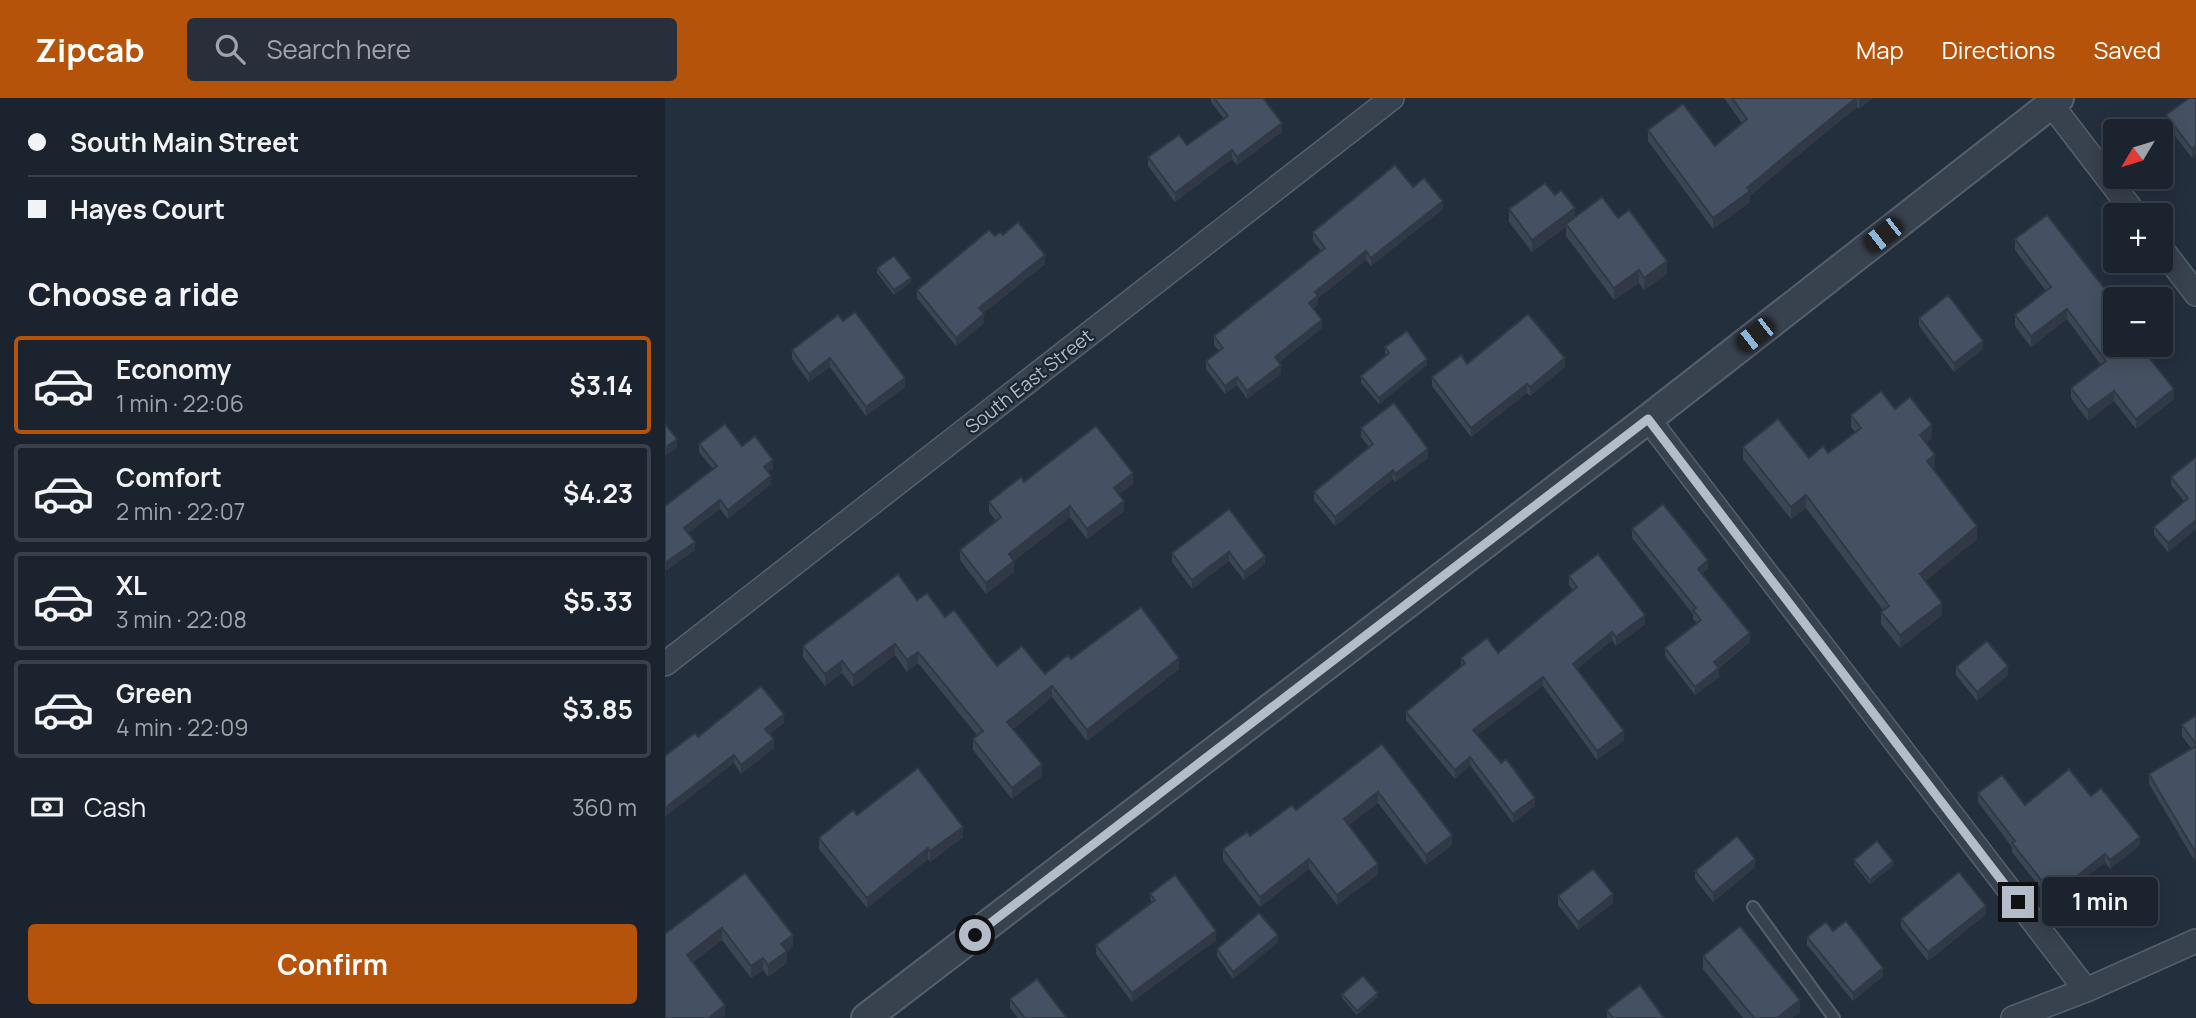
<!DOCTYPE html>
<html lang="en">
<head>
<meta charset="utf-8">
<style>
	:root { --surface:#1b232e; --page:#282f3a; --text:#f1f3f6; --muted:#a0a4aa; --line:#39404a; --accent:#b45309 }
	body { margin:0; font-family:Manrope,sans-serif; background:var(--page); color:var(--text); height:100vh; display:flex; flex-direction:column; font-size:26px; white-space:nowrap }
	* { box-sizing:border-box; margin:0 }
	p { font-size:23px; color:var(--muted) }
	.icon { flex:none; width:38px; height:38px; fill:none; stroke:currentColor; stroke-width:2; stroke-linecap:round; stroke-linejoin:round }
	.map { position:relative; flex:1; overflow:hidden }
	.panel { display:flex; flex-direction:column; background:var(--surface); width:665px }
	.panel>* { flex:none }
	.hud { display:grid; align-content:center; height:154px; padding:0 28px; background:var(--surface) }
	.needle { width:46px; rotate:232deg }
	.fabs { position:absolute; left:1438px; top:21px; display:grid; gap:14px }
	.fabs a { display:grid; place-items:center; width:70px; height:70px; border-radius:7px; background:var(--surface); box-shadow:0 4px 18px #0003,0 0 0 2px var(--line); font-size:35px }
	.end { position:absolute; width:32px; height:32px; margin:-16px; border:9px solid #b4bcc9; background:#111; box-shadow:0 0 0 4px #111 }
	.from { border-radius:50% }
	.bubble { position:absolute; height:49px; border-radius:7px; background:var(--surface); box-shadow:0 4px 18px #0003,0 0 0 2px var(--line); font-size:23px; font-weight:700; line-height:49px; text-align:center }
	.car { position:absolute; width:21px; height:42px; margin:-21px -10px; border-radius:9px; box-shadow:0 0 5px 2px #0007; background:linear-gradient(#222 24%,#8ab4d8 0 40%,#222 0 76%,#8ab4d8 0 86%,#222 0) }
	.hud b { display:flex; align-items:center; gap:24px; height:66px; font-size:26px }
	.hud b+b { border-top:2px solid var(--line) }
	.hud i { width:18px; height:18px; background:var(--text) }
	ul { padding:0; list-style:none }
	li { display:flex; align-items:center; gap:21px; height:98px; margin:0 14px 10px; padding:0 14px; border:4px solid var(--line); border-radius:7px }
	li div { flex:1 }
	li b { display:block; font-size:26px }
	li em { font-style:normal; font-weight:700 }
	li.on { border-color:var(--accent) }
	li>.icon { width:63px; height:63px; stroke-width:1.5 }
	h2 { padding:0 28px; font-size:32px; line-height:84px }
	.pay { display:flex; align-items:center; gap:18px; height:77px; padding:0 28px; font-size:26px }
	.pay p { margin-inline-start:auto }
	.primary-button { display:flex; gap:14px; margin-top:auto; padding:14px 28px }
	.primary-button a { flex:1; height:80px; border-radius:7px; background:var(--accent); color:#fff; font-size:28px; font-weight:700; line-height:80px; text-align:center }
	header { display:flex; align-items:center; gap:42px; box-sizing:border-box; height:98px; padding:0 35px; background:var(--accent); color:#fff }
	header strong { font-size:33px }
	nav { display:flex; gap:38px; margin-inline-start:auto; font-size:24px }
	.search { width:490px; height:63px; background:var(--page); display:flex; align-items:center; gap:18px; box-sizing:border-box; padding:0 24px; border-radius:7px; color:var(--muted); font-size:26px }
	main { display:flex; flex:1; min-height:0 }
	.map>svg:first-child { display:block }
</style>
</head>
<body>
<header>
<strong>Zipcab</strong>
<div class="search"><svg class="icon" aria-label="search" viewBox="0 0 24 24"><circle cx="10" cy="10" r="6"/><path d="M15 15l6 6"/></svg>Search here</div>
<nav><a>Map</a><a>Directions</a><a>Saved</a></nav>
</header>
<main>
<section class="panel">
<div class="hud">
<b><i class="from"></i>South Main Street</b>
<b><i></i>Hayes Court</b>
</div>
<h2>Choose a ride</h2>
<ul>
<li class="on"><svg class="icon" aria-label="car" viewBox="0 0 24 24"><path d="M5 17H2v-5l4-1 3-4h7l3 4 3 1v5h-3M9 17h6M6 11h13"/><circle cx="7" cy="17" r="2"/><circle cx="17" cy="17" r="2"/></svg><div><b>Economy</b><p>1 min · 22:06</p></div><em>$3.14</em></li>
<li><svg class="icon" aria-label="car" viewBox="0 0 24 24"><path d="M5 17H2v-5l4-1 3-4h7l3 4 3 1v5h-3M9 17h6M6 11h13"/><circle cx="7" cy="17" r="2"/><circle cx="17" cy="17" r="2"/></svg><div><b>Comfort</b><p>2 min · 22:07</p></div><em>$4.23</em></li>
<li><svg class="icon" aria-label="car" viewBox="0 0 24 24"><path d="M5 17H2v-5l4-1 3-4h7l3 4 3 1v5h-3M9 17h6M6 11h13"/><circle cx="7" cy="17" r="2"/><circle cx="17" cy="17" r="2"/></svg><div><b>XL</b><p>3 min · 22:08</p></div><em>$5.33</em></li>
<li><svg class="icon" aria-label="car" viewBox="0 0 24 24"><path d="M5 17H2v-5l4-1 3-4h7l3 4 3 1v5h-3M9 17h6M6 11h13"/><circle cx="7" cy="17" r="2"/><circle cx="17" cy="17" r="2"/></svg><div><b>Green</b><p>4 min · 22:09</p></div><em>$3.85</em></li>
</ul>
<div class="pay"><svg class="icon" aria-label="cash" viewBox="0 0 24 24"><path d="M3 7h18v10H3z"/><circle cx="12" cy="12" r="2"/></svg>Cash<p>360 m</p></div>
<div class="primary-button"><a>Confirm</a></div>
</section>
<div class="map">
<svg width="1531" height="920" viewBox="0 0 1531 920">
	<rect width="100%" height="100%" fill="#242f3e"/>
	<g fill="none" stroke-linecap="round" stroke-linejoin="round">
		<defs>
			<polyline id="service" points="1088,809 1169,920"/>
			<g id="minor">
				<polyline points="1386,6 1471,117"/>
				<polyline points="1496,150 1531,196"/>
				<polyline points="983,321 1421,892"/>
				<polyline points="0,566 727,0"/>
				<polyline points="1348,920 1421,892 1531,843"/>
			</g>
			<polyline id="tertiary" points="201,920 983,321 1394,0"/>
		</defs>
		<!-- service casing -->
		<use href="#service" stroke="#565f6c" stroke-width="14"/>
		<!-- minor casing -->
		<use href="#minor" stroke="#565f6c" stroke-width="26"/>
		<!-- tertiary casing -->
		<use href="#tertiary" stroke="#565f6c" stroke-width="32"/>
		<!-- service -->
		<use href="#service" stroke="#38414e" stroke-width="10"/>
		<!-- minor -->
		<use href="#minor" stroke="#38414e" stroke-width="23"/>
		<!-- tertiary -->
		<use href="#tertiary" stroke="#38414e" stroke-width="28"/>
	</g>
	<!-- wall -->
	<g fill="#3b4654">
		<polygon points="546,0 598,0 617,34 572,67 567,61 510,104 483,68 483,59 522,47 559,21 546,4"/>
		<polygon points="1059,0 1208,0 1194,11 1192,9 1125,64 1085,98 1085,104 1048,131 983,43 983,32 1050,48 1077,25"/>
		<polygon points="1531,0 1531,57 1527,60 1501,26 1501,17"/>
		<polygon points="748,89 778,111 706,168 701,162 653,200 653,206 648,211 657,230 614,264 616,276 582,301 572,287 560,296 541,271 541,263 554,253 549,247 549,238 656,153 648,143 648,134"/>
		<polygon points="890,97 910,120 953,120 1002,176 979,192 974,185 949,202 901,138 901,129 867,154 844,124 844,111"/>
		<polygon points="338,137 380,166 318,215 319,225 291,248 252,200 252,192 330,138"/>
		<polygon points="1350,141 1451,247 1509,301 1471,331 1449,303 1423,323 1406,300 1406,290 1436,267 1402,221 1366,249 1350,228 1350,217 1381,193 1350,152"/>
		<polygon points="212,170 246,184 229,197 212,175"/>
		<polygon points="1254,220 1318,251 1289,274 1254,228"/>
		<polygon points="178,223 240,289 201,318 165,269 144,284 127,261 127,252"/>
		<polygon points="720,249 762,267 714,306 696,285 696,278 721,257 720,255"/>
		<polygon points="802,266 900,269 865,298 862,295 806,339 767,288 767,279"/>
		<polygon points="1230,311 1267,340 1261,345 1270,370 1268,371 1312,441 1260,483 1277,517 1235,550 1216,526 1216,514 1218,512 1141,410 1126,421 1078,361 1078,349 1144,360 1163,355 1190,334 1186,329 1186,317"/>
		<polygon points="696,330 763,360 730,384 728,381 670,428 649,402 649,394 704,349 696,339"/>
		<polygon points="34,346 77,348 108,370 103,374 106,386 63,421 55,411 23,435 30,452 0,473 48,371 34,354"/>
		<polygon points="1531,359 1531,431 1503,454 1489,437 1489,429 1519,403 1506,387 1506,379"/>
		<polygon points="359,384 468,386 454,396 459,413 422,441 405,419 349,463 349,474 321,496 295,462 295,452 331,423 324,414 324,404"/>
		<polygon points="564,411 600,466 579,482 564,463 527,491 507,464 507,455"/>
		<polygon points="967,431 1043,471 1037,476 1085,544 1054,570 1054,579 1030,597 1000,558 1000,550 1032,525 1028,521 1028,516 967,440"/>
		<polygon points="904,478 980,526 951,548 947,542 912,571 959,642 932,662 878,588 812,637 870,708 848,725 805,667 790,681 741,622 741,614 796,569 796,560 833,555 908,492 904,487"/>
		<polygon points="252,502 280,519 332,568 380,576 406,561 514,571 422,643 387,599 348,631 377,678 347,701 308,652 308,641 312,637 253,565 242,574 230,557 188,589 177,575 160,588 138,559 138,548"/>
		<polygon points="1291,569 1343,577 1312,603 1291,577"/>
		<polygon points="1531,617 1531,761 1529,762 1484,686 1484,676 1526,650 1517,638 1517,627"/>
		<polygon points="119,625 104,636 109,650 76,676 69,665 33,639"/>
		<polygon points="717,646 787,747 761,767 713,705 683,727 713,776 672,807 644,771 595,809 558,762 558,751 585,738 631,712"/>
		<polygon points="1313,695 1360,707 1426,698 1475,747 1445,771 1440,764 1388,806 1347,754 1347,749 1313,704"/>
		<polygon points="192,717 298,739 265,764 263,761 202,810 154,751 154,740"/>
		<polygon points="1189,762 1228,768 1205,786 1189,766"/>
		<polygon points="1090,769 1048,804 1030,781 1030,773"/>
		<polygon points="80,775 128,848 122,854 122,865 103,879 98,872 86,880 57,842 28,864 60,919 0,836"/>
		<polygon points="485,796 551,842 467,904 431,856 431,847 486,805"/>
		<polygon points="893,798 948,805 913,832 893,807"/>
		<polygon points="1321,816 1263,863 1236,829 1236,821"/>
		<polygon points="1168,833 1218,878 1188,903 1142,847 1142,839"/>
		<polygon points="613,844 568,881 552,858 552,851"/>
		<polygon points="1038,858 1135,914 1127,920 1078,920 1038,871"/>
		<polygon points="677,896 713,899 692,917 677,900"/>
		<polygon points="345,901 402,920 353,920 345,910"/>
		<polygon points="942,912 999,920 942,920"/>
	</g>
	<!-- shaded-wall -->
	<g fill="#303945">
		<polygon points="1191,0 1192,0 1192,9 1125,64 1085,98 1085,104 1048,131 1048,120 1125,54"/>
		<polygon points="1195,0 1208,0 1194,11 1194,1"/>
		<polygon points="617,25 617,34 572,67 572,59"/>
		<polygon points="1531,48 1531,57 1527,60 1527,51"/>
		<polygon points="567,52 567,61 510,104 510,95"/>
		<polygon points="778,103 778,111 706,168 706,160"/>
		<polygon points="910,110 910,123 901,126 901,129 867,154 867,142"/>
		<polygon points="701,153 701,162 653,200 653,206 644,214 644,205 650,194"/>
		<polygon points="380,157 380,166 314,219 314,210"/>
		<polygon points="1002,163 1002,176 979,192 979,180"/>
		<polygon points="974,172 974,185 949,202 949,190"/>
		<polygon points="246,180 246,184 229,197 229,192"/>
		<polygon points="1402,211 1402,221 1366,249 1366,238"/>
		<polygon points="319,216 319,225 291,248 291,240"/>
		<polygon points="657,222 657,230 610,268 610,259"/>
		<polygon points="1318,243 1318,251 1289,274 1289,265"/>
		<polygon points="165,260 165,269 144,284 144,276"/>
		<polygon points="900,260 900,269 865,298 865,289"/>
		<polygon points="762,261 762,267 714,306 714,300"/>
		<polygon points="616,267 616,276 582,301 582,293"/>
		<polygon points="572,279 572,287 560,296 560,288"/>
		<polygon points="240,280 240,289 201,318 201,309"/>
		<polygon points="862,286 862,295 806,339 806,330"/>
		<polygon points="1509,291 1509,301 1471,331 1471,321"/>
		<polygon points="1449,293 1449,303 1423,323 1423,312"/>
		<polygon points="1267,327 1267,340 1255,349 1255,337"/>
		<polygon points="12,341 12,350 0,358 0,350"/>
		<polygon points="763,351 763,360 730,384 730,376"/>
		<polygon points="1270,357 1270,370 1262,376 1262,363"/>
		<polygon points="108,362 108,370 99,378 99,369"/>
		<polygon points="728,372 728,381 670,428 670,419"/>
		<polygon points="468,375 468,386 449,400 449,390"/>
		<polygon points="106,378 106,386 63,421 63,412"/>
		<polygon points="1141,397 1141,410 1126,421 1126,409"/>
		<polygon points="55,402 55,411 19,438 19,430"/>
		<polygon points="459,403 459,413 422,441 422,431"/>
		<polygon points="405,408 405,419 344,467 344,456"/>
		<polygon points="1531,422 1531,431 1503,454 1503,445"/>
		<polygon points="1312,428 1312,441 1255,488 1255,476"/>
		<polygon points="30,444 30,452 0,473 0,465"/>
		<polygon points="564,454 564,463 527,491 527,482"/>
		<polygon points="600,458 600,466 579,482 579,474"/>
		<polygon points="1043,462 1043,471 1033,479 1033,471"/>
		<polygon points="349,463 349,474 321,496 321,485"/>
		<polygon points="1277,505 1277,517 1235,550 1235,537"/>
		<polygon points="980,517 980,526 951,548 951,539"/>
		<polygon points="947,534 947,542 908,575 908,566"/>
		<polygon points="1085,535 1085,544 1049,573 1049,564"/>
		<polygon points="230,546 230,557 188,589 188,577"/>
		<polygon points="253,554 253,565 242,574 242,562"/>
		<polygon points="514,560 514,571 422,643 422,632"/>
		<polygon points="177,563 177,575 160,588 160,576"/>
		<polygon points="1343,568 1343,577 1312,603 1312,594"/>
		<polygon points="1054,570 1054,579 1030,597 1030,589"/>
		<polygon points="878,579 878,588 808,640 808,632"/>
		<polygon points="387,588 387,599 342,635 342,624"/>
		<polygon points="119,616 119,625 100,640 100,631"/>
		<polygon points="959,633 959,642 932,662 932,653"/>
		<polygon points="109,641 109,650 76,676 76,667"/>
		<polygon points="69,657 69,665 0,719 0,710"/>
		<polygon points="805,659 805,667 790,681 790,672"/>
		<polygon points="377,666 377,678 347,701 347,690"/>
		<polygon points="713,694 713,705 679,731 679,721"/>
		<polygon points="870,700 870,708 848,725 848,716"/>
		<polygon points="298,729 298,739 265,764 265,753"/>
		<polygon points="787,737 787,747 761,767 761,757"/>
		<polygon points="1475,739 1475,747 1445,771 1445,762"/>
		<polygon points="263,750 263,761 202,810 202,800"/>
		<polygon points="1531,751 1531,761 1529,762 1529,752"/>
		<polygon points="1440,756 1440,764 1388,806 1388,797"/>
		<polygon points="644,761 644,771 595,809 595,799"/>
		<polygon points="1090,761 1090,769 1048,804 1048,795"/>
		<polygon points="1228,763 1228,768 1205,786 1205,782"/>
		<polygon points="713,766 713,776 672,807 672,797"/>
		<polygon points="948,796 948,805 913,832 913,824"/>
		<polygon points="1321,808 1321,816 1263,863 1263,854"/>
		<polygon points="57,830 57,842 22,869 22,857"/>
		<polygon points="551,833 551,842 467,904 467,895"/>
		<polygon points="128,837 128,848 122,854 122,865 103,879 103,867 116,846"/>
		<polygon points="613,837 613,844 568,881 568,874"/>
		<polygon points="98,860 98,872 86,880 86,868"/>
		<polygon points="1218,870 1218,878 1188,903 1188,895"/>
		<polygon points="713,895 713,899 692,917 692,913"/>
		<polygon points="1135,902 1135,914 1127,920 1112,920"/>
		<polygon points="60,907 60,919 44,920"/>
	</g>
	<!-- building -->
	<g fill="#455162" stroke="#303945" stroke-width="2">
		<polygon points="549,0 598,0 617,25 572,59 567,52 510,95 483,59 514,37 522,47 563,18"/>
		<polygon points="1067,0 1191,0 1125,54 1082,90 1085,93 1048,120 983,32 1018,6 1050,48 1082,21"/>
		<polygon points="1524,0 1531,0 1531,48 1527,51 1501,17"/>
		<polygon points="730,67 748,89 759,80 778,103 706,160 701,153 650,194 653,198 644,205 657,222 610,259 616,267 582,293 572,279 560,288 541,263 558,250 549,238 660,150 648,134"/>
		<polygon points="880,85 890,97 896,92 910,110 867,142 844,111"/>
		<polygon points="937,99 953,120 964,112 1002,163 979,180 974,172 949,190 901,126"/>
		<polygon points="1382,117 1451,205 1451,247 1474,247 1509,291 1471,321 1449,293 1423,312 1406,290 1441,263 1402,211 1366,238 1350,217 1386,189 1350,141"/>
		<polygon points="353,124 380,157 314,210 319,216 291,240 252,192 324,132 330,138 335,134 338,137"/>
		<polygon points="229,158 246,180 229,192 212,170"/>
		<polygon points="1283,197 1318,243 1289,265 1254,220"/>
		<polygon points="190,214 240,280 201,309 165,260 144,276 127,252 173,217 178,223"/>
		<polygon points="863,216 900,260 865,289 862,286 806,330 767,279 796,257 802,266"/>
		<polygon points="742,233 762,261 714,300 696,278 724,255 720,249"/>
		<polygon points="1216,293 1230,311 1245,299 1267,327 1255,337 1270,357 1262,363 1312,428 1255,476 1277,505 1235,537 1216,514 1224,508 1141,397 1126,409 1078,349 1113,321 1144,360 1158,348 1163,355 1196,330 1186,317"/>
		<polygon points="729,305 763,351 730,376 728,372 670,419 649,394 708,346 696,330"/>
		<polygon points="0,326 12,341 0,350"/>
		<polygon points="60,326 77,348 90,338 108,362 99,369 106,378 63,412 55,402 19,430 30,444 0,465 0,408 52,368 34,346"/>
		<polygon points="431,328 468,375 449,390 459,403 422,431 405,408 344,456 349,463 321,485 295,452 336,419 324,404 356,379 359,384"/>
		<polygon points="1531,359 1531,422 1503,445 1489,429 1523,400 1506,379"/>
		<polygon points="998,406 1043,462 1033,471 1085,535 1049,564 1054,570 1030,589 1000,550 1036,522 1028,512 1031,510 967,431"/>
		<polygon points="564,411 600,458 579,474 564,454 527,482 507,455"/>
		<polygon points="933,456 980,517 951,539 947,534 908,566 959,633 932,653 878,579 808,632 836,665 841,661 870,700 848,716 805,659 790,672 741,614 800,565 796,560 822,540 833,555 912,489 904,478"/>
		<polygon points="233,476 252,502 262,495 280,519 289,512 332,568 357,548 380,576 403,557 406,561 476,509 514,560 422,632 387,588 342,624 377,666 347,690 308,641 318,633 253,554 242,562 230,546 188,577 177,563 160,576 138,548"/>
		<polygon points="1322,543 1343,568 1312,594 1291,569"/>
		<polygon points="96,588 119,616 100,631 109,641 76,667 69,657 0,710 0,658 30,635 33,639"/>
		<polygon points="1531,617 1531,646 1517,627"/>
		<polygon points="717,646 787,737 761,757 713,694 679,721 713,766 672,797 644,761 595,799 558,751 582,734 585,738 627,707 631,712"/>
		<polygon points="1531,648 1531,751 1529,752 1484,676"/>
		<polygon points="253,670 298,729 265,753 263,750 202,800 154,740 188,712 192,717"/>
		<polygon points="1404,671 1426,698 1436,690 1475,739 1445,762 1440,756 1388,797 1347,745 1350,743 1313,695 1337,677 1360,707"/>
		<polygon points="1072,738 1090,761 1048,795 1030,773"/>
		<polygon points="1212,743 1228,763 1205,782 1189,762"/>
		<polygon points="928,771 948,796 913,824 893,798"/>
		<polygon points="1294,774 1321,808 1263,854 1236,821"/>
		<polygon points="80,775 128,837 116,846 122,853 103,867 98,860 86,868 57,830 22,857 60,907 44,920 0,920 0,836"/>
		<polygon points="510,777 551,833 467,895 431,847 490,802 485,796"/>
		<polygon points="594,815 613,837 568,874 552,851"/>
		<polygon points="1181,823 1218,870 1188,895 1142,839 1161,824 1168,833"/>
		<polygon points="1075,828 1135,902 1112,920 1089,920 1038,858"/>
		<polygon points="698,878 713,895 692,913 677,896"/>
		<polygon points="372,881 402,920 360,920 345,901"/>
		<polygon points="975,887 999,920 948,920 942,912"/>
	</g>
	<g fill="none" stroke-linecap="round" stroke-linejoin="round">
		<!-- route -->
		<polyline stroke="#b4bcc9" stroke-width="9" points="310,837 983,321 1353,804"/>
	</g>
	<g text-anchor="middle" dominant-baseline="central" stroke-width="5" stroke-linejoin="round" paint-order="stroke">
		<!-- street labels -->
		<g font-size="19" fill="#b4bcc9" stroke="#1d2633">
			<text transform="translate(364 283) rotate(-38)">South East Street</text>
		</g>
	</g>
</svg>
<div class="fabs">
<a><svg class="needle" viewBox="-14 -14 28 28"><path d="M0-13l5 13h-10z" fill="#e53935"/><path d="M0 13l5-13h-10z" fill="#a0a4aa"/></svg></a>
<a>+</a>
<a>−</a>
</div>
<i class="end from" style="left:310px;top:837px"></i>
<i class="end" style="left:1353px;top:804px"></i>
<div class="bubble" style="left:1377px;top:779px;width:116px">1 min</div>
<i class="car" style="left:1218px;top:137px;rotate:232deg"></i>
<i class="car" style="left:1090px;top:237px;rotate:232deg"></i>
</div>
</main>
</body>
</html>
